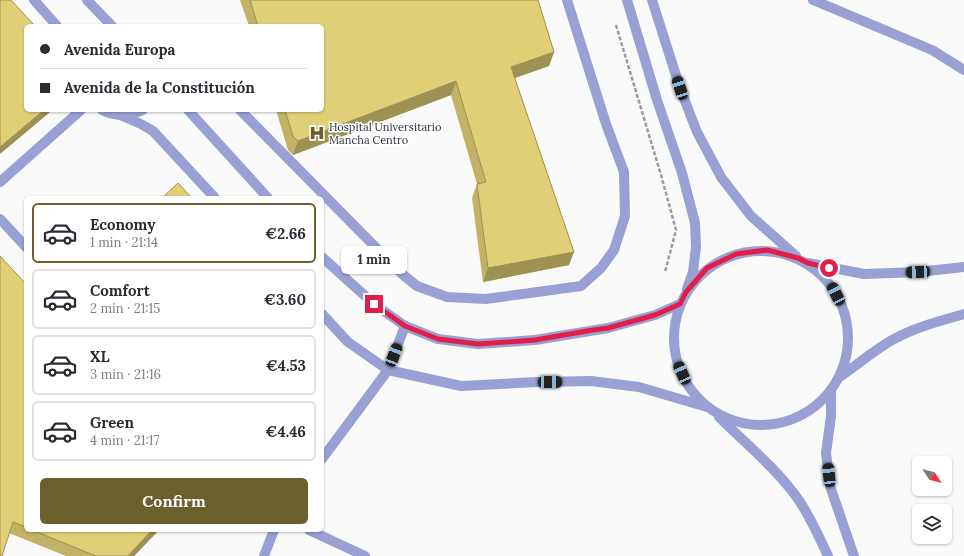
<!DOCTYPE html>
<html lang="en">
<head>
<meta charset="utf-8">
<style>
	:root { --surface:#fff; --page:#f7f7f7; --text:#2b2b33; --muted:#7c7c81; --line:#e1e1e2; --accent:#6b602d }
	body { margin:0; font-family:Lora,serif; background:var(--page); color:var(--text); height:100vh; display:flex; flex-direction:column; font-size:15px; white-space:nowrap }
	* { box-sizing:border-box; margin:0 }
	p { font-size:13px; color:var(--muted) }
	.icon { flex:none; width:22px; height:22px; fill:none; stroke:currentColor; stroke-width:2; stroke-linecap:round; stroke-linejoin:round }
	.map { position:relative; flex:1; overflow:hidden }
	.sheet { position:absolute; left:24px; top:196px; width:300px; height:336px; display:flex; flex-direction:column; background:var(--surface); border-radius:6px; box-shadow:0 1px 3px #0004 }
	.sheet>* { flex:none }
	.guide { position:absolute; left:24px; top:24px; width:300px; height:88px; border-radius:6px; box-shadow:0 1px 3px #0004; display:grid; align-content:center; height:88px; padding:0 16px; background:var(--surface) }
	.needle { width:26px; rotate:126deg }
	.fabs { position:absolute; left:912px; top:456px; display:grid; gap:8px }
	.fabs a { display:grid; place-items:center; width:40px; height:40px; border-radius:6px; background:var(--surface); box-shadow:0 1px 3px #0004; font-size:20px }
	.end { position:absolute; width:18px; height:18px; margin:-9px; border:5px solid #e11d48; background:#fff; box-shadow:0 0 0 2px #fff }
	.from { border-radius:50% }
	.bubble { position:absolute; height:28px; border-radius:6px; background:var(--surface); box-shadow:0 1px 3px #0004; font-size:13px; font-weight:700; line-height:28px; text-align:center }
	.car { position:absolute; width:12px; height:24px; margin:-12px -6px; border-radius:5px; box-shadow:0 0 3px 1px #0007; background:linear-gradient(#222 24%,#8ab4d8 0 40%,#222 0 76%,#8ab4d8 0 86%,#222 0) }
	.guide b { display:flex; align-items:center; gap:14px; height:38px; font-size:15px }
	.guide b+b { border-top:1px solid var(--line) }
	.guide i { width:10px; height:10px; background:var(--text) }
	ul { padding:7px 0 0; list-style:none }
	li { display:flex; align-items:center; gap:12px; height:60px; margin:0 8px 6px; padding:0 8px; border:2px solid var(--line); border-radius:6px }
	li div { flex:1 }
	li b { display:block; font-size:15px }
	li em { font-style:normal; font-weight:700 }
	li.selected { border-color:var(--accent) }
	li>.icon { width:36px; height:36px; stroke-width:1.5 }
	.button { display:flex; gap:8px; margin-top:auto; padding:8px 16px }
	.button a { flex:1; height:46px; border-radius:6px; background:var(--accent); color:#fff; font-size:16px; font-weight:700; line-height:46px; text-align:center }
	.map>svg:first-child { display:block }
</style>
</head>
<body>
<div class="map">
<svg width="964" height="556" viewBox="0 0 964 556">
	<rect width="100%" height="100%" fill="#fafafa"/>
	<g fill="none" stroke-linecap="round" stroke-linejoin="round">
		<!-- path -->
		<polyline stroke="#9b9ca2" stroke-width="2.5" stroke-dasharray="4 2" stroke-linecap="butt" points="616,25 661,175 676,230 665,272"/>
		<!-- service -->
		<polyline stroke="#99a0d4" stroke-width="10" points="240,110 402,274 417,286 447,297 486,299 581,286 601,268 614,250 625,216 624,172 606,124 567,0"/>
		<!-- minor -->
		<g stroke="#99a0d4" stroke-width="10">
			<polyline points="34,0 57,26"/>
			<polyline points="87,0 112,26"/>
			<polyline points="813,0 932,50 964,70"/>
			<path d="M102,110C116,117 129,116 143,110"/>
			<polyline points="188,110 268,198"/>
			<polyline points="120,115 141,124 153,131 215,198"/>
			<polyline points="0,182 81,110"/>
			<polyline points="0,219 26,247"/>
			<polyline points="322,257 374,304 405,326 438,339 478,344 535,340 608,328 655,315 680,304"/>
			<polyline points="808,263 864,274 918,272 964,267"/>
			<polyline points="322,314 348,342 388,370 461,386 537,382 591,381 639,387 707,407"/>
			<path d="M841,376C859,364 875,349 894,339C916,327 940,321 964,314"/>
			<polyline points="322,459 388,370 405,326"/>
			<polyline points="309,530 365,556"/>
			<polyline points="264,556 274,530"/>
		</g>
		<!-- tertiary -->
		<g stroke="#99a0d4" stroke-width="10">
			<polyline points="627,0 657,100 682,173 695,223 696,247 693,272 687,289"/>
			<polyline points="652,0 680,88 697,132 721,177 751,216 796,256"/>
			<circle cx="761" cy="338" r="87"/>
			<polyline points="831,392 831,416 826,453 830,486 854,556"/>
			<path d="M719,417C746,444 776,468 798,499C810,516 819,537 828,556"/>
		</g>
	</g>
	<!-- wall -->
	<g fill="#c1b266">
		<polygon points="240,0 538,0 554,52 549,66 515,78 569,265 483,282 472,198 477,184 451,95 293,155 288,150 276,110 322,110 322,26 249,26"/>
		<polygon points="26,284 26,530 159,530 134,556 66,556 9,533"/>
	</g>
	<!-- shaded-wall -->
	<g fill="#9d9153">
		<polygon points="554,52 549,66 506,81 511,67"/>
		<polygon points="456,81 451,95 293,155 298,141"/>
		<polygon points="44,110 51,110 49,113 0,154 0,147"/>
		<polygon points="574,252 569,265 483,282 488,268"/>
		<polygon points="152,530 159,530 134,556 128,556"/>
	</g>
	<!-- building -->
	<g fill="#e0cf77" stroke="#9d9153">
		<polygon points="0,0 11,0 35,26 26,26 26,110 44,110 0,147"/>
		<polygon points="250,0 538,0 554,52 511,67 574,252 488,268 477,184 486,182 456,81 298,141 293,136 285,110 322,110 322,26 258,26"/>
		<polygon points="178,183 192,198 162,198"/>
		<polygon points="0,256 26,284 26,527 13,522 2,556 0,556"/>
		<polygon points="32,530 152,530 128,556 96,556"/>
	</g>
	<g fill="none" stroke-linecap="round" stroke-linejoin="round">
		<!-- route -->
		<polyline stroke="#e11d48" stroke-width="5" points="374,304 405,326 438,339 478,344 535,340 593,330 608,328 655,315 680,304 686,292 707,268 736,254 767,250 798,258 808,263 829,268"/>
	</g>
	<!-- icons -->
	<defs>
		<symbol id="hospital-bare" viewBox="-9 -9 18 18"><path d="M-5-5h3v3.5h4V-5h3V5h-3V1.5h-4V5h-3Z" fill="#6b602d" stroke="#fff" stroke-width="2.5" paint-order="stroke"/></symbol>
	</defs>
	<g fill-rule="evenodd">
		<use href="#hospital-bare" x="306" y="122" width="22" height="22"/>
	</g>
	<g text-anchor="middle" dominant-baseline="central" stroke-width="3" stroke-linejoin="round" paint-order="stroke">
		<!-- poi labels -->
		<g font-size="11" fill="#2c2e3c" stroke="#fff" text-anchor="start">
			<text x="329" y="127">Hospital Universitario<tspan x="329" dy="13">Mancha Centro</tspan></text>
		</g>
	</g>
</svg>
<div class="fabs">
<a><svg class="needle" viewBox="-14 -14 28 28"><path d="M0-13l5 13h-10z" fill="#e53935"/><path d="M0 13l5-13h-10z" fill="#7c7c81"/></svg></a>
<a><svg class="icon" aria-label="layers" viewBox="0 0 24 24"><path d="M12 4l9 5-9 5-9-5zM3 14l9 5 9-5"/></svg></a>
</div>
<i class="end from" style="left:829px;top:268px"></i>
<i class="end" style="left:374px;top:304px"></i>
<div class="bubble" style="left:341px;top:246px;width:66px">1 min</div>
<i class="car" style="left:680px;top:88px;rotate:342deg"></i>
<i class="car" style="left:918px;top:272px;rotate:268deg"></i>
<i class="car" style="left:836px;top:294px;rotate:333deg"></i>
<i class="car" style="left:394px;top:355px;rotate:21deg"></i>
<i class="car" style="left:682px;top:373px;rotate:336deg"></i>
<i class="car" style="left:550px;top:382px;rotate:89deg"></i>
<i class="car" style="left:829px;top:475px;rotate:354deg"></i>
<div class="guide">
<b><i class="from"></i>Avenida Europa</b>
<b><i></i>Avenida de la Constitución</b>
</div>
<section class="sheet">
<ul>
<li class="selected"><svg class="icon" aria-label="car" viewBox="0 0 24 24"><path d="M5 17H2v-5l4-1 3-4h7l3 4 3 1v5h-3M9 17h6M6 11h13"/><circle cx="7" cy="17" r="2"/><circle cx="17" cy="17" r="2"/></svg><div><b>Economy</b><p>1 min · 21:14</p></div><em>€2.66</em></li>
<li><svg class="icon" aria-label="car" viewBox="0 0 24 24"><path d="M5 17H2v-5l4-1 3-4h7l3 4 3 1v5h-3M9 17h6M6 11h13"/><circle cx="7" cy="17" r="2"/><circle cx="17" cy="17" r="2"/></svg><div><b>Comfort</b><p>2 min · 21:15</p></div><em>€3.60</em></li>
<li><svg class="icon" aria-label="car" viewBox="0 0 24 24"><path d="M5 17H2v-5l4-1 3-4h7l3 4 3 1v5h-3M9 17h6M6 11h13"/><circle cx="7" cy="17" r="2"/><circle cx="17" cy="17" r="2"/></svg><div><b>XL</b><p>3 min · 21:16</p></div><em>€4.53</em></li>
<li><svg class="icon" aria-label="car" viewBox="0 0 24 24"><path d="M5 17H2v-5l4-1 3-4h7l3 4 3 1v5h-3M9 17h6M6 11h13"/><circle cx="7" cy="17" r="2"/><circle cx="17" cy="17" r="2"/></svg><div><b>Green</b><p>4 min · 21:17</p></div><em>€4.46</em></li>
</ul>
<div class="button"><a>Confirm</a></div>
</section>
</div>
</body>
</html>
